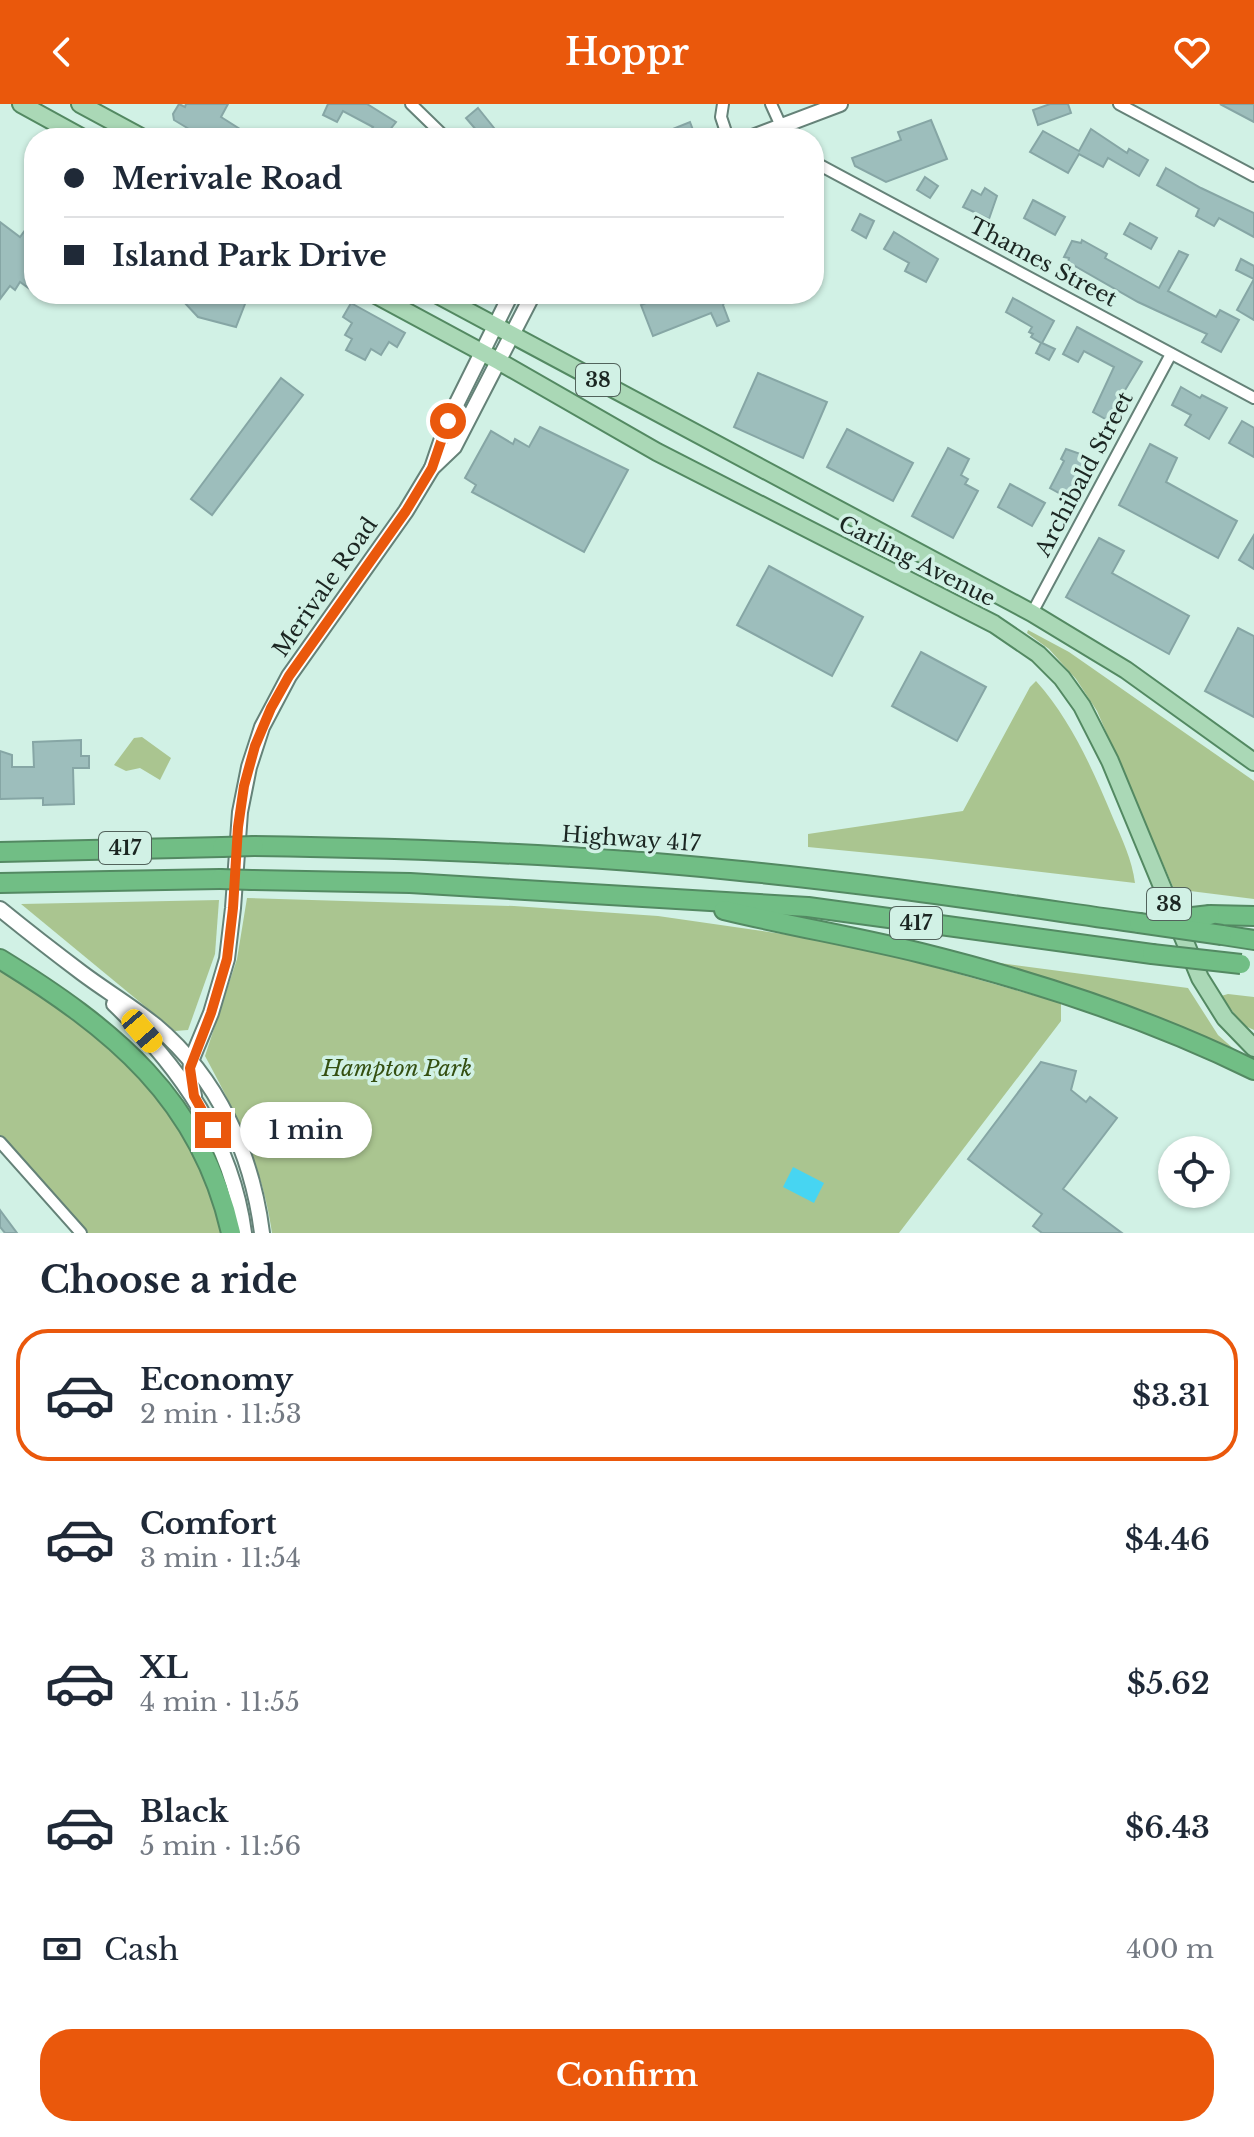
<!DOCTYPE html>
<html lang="en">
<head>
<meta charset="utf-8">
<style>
	:root { --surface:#fff; --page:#f6f6f7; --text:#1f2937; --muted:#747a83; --line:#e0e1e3; --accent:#ea580c }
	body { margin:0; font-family:"Libre Baskerville",serif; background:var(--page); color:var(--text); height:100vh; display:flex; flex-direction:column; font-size:30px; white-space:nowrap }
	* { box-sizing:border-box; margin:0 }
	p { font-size:26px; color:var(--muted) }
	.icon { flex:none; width:44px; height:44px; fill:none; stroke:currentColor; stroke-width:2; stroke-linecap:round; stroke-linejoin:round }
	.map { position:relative; height:1129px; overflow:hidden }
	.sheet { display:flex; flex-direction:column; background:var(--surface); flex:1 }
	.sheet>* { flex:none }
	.top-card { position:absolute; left:24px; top:24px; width:800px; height:176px; border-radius:32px; box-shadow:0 2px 6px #0004; display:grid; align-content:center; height:176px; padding:0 40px; background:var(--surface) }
	.tools { position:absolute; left:1158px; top:1032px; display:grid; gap:16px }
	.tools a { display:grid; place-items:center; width:72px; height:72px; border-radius:50%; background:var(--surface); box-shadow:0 2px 6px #0004; font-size:40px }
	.end { position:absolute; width:36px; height:36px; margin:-18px; border:10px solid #ea580c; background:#fff; box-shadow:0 0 0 4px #fff }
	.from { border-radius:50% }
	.bubble { position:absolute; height:56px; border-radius:28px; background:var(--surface); box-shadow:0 2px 6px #0004; font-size:26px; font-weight:600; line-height:56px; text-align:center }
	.car { position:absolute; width:24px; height:48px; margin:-24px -12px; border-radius:10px; box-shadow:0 0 6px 2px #0007; background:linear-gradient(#f5c518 24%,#345 0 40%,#f5c518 0 76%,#345 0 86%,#f5c518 0) }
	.top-card b { display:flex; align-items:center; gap:28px; height:76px; font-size:30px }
	.top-card b+b { border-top:2px solid var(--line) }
	.top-card i { width:20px; height:20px; background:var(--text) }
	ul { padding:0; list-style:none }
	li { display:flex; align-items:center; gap:24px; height:132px; margin:0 16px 12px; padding:0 24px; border:4px solid transparent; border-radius:32px }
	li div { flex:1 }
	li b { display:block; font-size:30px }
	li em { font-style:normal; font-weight:600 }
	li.active { border-color:var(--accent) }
	li>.icon { width:72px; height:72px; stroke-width:1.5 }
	h2 { padding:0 40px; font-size:36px; line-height:96px }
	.pay { display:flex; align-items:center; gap:20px; height:88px; padding:0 40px; font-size:30px }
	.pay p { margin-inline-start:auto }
	.primary-button { display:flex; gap:16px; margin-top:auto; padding:16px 40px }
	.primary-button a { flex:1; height:92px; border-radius:32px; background:var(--accent); color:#fff; font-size:32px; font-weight:600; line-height:92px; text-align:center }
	header { display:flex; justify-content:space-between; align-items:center; height:104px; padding:0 40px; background:var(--accent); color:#fff; font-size:36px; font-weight:600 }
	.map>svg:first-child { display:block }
</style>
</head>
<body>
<header><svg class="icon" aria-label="back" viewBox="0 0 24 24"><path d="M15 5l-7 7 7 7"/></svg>Hoppr<svg class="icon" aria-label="heart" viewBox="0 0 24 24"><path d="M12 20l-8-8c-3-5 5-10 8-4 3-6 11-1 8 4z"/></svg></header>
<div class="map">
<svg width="1254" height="1129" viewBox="0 0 1254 1129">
	<rect width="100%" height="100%" fill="#d1f1e5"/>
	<!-- green -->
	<g fill="#aac590">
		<polygon points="1028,526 1069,548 1254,677 1254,795 1174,785 1097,607 1076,575 1049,545 1027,529"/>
		<path d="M1036,577C1071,616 1093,666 1113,714C1122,735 1132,756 1135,779L931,755L808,743V730L963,707L1030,583Z"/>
		<polygon points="142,633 171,654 160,676 140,664 126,667 114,661 134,634"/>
		<path d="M247,794L514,802L658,812L789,831L881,848L1061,899V917L899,1129H272C263,1064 236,1009 205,952L237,855Z"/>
		<polygon points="219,796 215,850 188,926 175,927 21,800"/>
		<polygon points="1000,859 1188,884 1218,931 1235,946 1234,949 1014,869"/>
		<polygon points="0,863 101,931 186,1025 226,1129 75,1129 4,1051 0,1046"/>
		<polygon points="1228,890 1254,893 1254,926 1243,921 1221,892"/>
	</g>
	<!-- water -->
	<polygon fill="#47d5f2" points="793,1063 824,1079 814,1099 783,1083"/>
	<!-- building -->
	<g fill="#9dbebc" stroke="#86a6a5" stroke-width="2">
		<polygon points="179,0 185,3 186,0 228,0 221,13 254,34 204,34 174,16 173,10"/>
		<polygon points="328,0 367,0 396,18 389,27 397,34 378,34 370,28 373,23 343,7 337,18 323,11"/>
		<polygon points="1050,0 1068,0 1071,9 1038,21 1033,6"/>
		<polygon points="1220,0 1254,0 1254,18"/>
		<polygon points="478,4 502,34 483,34 466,14"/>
		<polygon points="931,16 947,55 886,78 855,62 852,54 901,36 898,28"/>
		<polygon points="690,18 696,34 653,34 653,33"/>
		<polygon points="1091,25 1127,49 1129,45 1148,56 1139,72 1108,54 1103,63 1079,50 1068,69 1030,48 1043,27 1079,47"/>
		<polygon points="1166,64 1201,84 1254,109 1254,133 1219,114 1214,122 1196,112 1199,105 1157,81"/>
		<polygon points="925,73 938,82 930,94 917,86"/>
		<polygon points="985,84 997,92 989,115 963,103 972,86 981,91"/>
		<polygon points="1033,96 1065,113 1055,131 1024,114"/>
		<polygon points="860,110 874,117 866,134 852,126"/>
		<polygon points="34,114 34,188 20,178 15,186 10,182 0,195 0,118 20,133"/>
		<polygon points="1130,119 1157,134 1151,145 1124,130"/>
		<polygon points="894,128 938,155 926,178 905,167 909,159 884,145"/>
		<polygon points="1082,136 1107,150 1105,154 1159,184 1179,147 1188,151 1168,187 1216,213 1220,206 1239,216 1221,248 1202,238 1207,230 1138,198 1068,158 1069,154 1064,153 1072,137 1081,139"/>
		<polygon points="1241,155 1254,162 1254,216 1237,206 1254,175 1236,166"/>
		<polygon points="185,190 243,190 245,200 236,223 198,213 183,197"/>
		<polygon points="669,190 729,190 723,201 729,217 717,222 711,209 653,232 641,201"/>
		<polygon points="1013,194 1054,217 1042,239 1055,245 1049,256 1036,249 1041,239 1031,233 1033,230 1029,228 1032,223 1006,208"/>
		<polygon points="351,199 405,229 397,243 389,238 381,251 371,245 365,256 346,246 352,235 345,231 352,219 343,213"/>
		<polygon points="1077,223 1142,258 1107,316 1093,308 1114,263 1084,247 1078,258 1063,250"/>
		<polygon points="758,269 827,298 803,354 734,323"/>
		<polygon points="281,274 303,291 212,411 191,395"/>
		<polygon points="1181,283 1200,294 1202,291 1227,304 1209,335 1185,321 1191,311 1172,301"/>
		<polygon points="1242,317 1254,324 1254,353 1229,339"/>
		<polygon points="540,323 628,366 584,448 472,388 476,381 465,374 491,327 513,340 515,335 529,343"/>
		<polygon points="847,325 913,359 893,397 827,363"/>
		<polygon points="1150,340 1177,354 1166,378 1237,417 1218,454 1119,401"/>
		<polygon points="948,344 969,355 961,371 968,375 965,380 978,387 953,434 912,412"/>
		<polygon points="1066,345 1089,353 1066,393 1050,384 1064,357 1061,355"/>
		<polygon points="1010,380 1045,399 1032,422 998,403"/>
		<polygon points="1254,431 1254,465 1239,456"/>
		<polygon points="1099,434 1124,447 1112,469 1189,512 1169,550 1066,493"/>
		<polygon points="769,462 863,513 832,572 737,521"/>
		<polygon points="1238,524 1254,532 1254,613 1205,587"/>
		<polygon points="921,548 986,583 957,637 892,602"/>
		<polygon points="81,636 81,652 89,652 89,664 73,664 74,700 43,701 43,694 0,695 0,647 12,651 12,663 34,663 33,638"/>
		<polygon points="1041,958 1076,967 1071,986 1086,998 1090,993 1117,1014 1063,1085 1122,1129 1042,1129 1033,1122 1042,1110 968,1055"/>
		<polygon points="0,1106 17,1129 5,1129 0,1123"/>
	</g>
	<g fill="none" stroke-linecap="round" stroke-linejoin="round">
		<defs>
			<g id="minor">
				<polyline points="411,0 446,34"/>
				<polyline points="723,0 721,13 728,34"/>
				<polyline points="771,0 781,22"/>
				<polyline points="1119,0 1254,72"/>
				<polyline points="814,58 1254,294"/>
				<polyline points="1032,509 1171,250"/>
				<polyline points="0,1038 81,1129"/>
			</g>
			<g id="secondary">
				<polyline points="750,34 840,0"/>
				<polyline points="432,364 448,317 511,190"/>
				<path d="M0,805C27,827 54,848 82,869C106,887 133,903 156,922C218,974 252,1050 262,1129"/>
				<path d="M114,900C180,963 232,1037 244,1129"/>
				<polyline points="194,992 190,973 191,957 211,909 227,855 233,804 240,708 249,663 262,623 289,572 406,407 432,364 454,343 533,190"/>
			</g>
			<g id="primary">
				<polyline points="21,0 83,34"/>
				<polyline points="80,0 143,34"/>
				<polyline points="374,190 500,258 657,348 994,520 1038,550 1062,574 1082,602 1110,657 1200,874 1225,914 1254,944"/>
				<polyline points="436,190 1032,509 1126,566 1254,658"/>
			</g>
			<g id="motorway">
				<path d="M254,742C413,744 573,750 731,766C868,779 1004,800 1139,819"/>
				<polyline points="0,748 222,743"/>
				<polyline points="252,776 410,779 808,803 1152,850"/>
				<polyline points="0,779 220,775"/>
				<path d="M724,806C790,822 856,833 921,849C1034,877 1150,915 1254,966"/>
				<polyline points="1210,811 1254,812"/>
				<polyline points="1222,831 1254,836"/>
				<path d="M0,855C112,924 201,995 231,1129"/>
			</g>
		</defs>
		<!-- minor casing -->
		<use href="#minor" stroke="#658278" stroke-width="14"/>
		<!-- secondary casing -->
		<use href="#secondary" stroke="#658278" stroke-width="18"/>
		<!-- primary casing -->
		<use href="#primary" stroke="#538962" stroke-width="20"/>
		<!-- motorway casing -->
		<use href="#motorway" stroke="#538962" stroke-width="22"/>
		<!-- minor -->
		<use href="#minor" stroke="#fff" stroke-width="10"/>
		<!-- secondary -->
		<use href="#secondary" stroke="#fff" stroke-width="14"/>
		<!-- primary -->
		<use href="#primary" stroke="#aad8b6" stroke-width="16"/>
		<!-- motorway -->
		<use href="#motorway" stroke="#71be85" stroke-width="18"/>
		<defs>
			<g id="motorway-bridge">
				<polyline points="222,743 254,742"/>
				<polyline points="220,775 252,776"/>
				<polyline points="1166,816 1210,811"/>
				<polyline points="1139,819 1222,831"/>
				<polyline points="1152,850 1241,860"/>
			</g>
		</defs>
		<!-- motorway-bridge casing -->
		<use href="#motorway-bridge" stroke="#538962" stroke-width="22" stroke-linecap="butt"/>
		<!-- motorway-bridge -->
		<use href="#motorway-bridge" stroke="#71be85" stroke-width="18"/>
	</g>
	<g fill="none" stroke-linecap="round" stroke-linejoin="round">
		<!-- route -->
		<polyline stroke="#ea580c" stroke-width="10" points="213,1026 194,992 190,964 211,909 227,855 233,804 238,723 244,682 255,642 271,604 289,572 406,407 432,364 448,317"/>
	</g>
	<g text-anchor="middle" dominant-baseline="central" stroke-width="7" stroke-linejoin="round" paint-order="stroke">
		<!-- shield labels -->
		<g fill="#d1f1e5" stroke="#52635c" stroke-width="2">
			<rect x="576" y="260" width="44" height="32" rx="6"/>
			<rect x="99" y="728" width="52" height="32" rx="6"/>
			<rect x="1147" y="784" width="44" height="32" rx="6"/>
			<rect x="890" y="803" width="52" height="32" rx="6"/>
		</g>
		<g font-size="20" font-weight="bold" fill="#1b2622">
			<text x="598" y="276">38</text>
			<text x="125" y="744">417</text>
			<text x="1169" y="800">38</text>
			<text x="916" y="819">417</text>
		</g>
		<!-- street labels -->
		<g font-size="22" fill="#1b2622" stroke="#d1f1e5">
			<text transform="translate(1043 158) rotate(28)">Thames Street</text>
			<text transform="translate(1084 370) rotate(-62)">Archibald Street</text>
			<text transform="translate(917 457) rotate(27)">Carling Avenue</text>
			<text transform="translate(325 483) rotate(-55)">Merivale Road</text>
			<text transform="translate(631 735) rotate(4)">Highway 417</text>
		</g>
		<!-- park labels -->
		<g font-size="22" font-style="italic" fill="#344f11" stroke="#d1f1e5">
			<text x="397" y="964">Hampton Park</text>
		</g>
	</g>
</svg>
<div class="tools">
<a><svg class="icon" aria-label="locate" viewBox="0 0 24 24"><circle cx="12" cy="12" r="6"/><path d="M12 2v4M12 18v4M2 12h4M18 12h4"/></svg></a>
</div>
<i class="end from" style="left:448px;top:317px"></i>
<i class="end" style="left:213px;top:1026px"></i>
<div class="bubble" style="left:240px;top:998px;width:132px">1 min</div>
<i class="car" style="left:142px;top:927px;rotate:139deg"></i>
<div class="top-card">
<b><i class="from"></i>Merivale Road</b>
<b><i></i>Island Park Drive</b>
</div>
</div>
<section class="sheet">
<h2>Choose a ride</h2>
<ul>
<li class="active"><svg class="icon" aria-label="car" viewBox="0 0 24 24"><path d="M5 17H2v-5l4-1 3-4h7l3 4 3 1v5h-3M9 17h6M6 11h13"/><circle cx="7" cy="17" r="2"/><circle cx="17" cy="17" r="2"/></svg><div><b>Economy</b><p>2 min · 11:53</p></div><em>$3.31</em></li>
<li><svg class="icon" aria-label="car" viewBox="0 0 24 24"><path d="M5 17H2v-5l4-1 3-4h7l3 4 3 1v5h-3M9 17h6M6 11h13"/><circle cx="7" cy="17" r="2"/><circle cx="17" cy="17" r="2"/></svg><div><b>Comfort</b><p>3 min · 11:54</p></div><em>$4.46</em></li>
<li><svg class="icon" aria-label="car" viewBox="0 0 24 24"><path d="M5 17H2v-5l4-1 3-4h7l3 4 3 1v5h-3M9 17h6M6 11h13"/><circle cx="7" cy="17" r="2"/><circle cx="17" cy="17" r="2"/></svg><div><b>XL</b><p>4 min · 11:55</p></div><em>$5.62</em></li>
<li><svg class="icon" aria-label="car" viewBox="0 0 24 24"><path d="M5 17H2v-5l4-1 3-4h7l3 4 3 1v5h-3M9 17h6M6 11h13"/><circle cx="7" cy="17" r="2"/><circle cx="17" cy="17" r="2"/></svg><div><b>Black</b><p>5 min · 11:56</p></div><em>$6.43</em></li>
</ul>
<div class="pay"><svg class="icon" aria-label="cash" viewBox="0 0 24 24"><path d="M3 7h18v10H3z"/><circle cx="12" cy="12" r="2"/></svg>Cash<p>400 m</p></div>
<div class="primary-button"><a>Confirm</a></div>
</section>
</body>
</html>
